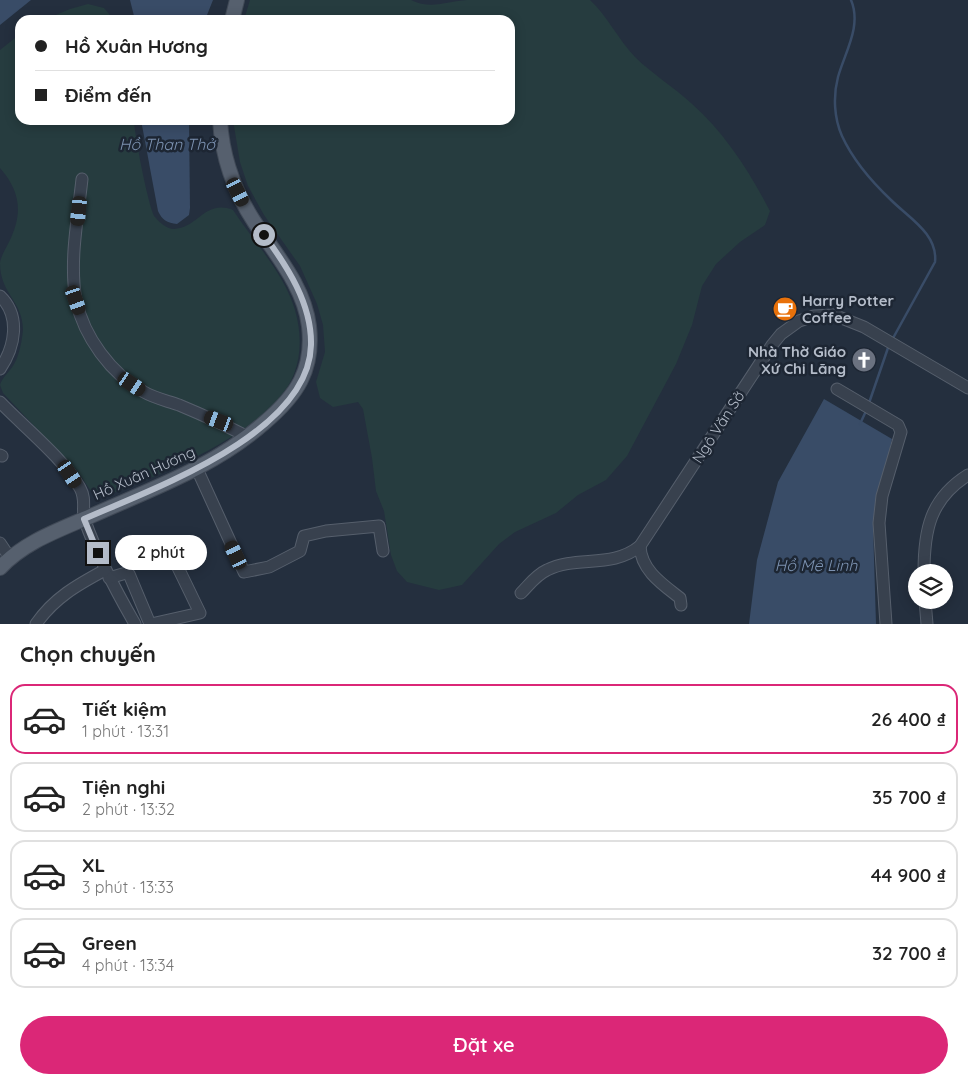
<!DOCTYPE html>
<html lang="vi">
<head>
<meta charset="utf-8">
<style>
	:root { --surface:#fff; --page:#f6f6f6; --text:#222; --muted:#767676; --line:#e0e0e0; --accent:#db2777 }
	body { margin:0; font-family:Quicksand,sans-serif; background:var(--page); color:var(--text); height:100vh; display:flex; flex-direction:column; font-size:19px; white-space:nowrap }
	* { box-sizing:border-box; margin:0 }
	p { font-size:16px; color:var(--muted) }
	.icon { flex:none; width:28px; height:28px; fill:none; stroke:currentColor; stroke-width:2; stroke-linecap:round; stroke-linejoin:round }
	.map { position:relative; height:624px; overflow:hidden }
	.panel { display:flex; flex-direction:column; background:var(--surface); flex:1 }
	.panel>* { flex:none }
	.hud { position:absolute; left:15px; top:15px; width:500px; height:110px; border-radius:15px; box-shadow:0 2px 12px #0003; display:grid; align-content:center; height:110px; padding:0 20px; background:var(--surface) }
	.tools { position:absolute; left:908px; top:564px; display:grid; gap:10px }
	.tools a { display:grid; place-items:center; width:45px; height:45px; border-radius:50%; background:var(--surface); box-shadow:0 2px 12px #0003; font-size:25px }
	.end { position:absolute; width:22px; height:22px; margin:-11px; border:6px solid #b4bcc9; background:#111; box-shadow:0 0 0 2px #111 }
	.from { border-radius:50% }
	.bubble { position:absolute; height:35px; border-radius:18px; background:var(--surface); box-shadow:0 2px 12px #0003; font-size:16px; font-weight:600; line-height:35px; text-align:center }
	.car { position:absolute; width:15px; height:30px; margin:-15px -8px; border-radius:6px; box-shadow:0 0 4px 1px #0007; background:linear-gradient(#222 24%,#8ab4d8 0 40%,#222 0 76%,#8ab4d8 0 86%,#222 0) }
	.hud b { display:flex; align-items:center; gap:18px; height:48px; font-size:19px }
	.hud b+b { border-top:1px solid var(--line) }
	.hud i { width:12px; height:12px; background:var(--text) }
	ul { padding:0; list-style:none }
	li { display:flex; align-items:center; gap:15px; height:70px; margin:0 10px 8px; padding:0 10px; border:2px solid var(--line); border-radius:15px }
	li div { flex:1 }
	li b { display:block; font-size:19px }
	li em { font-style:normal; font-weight:600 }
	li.current { border-color:var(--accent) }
	li>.icon { width:45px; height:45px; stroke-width:1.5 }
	h2 { padding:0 20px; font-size:22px; line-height:60px }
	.action { display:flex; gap:10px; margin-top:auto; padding:10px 20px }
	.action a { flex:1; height:58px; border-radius:30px; background:var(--accent); color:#fff; font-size:20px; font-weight:600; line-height:58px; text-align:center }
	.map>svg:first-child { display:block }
</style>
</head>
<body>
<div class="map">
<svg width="968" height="624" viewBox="0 0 968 624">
	<rect width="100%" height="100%" fill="#242f3e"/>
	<!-- green -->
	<g fill="#263c3f">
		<path d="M250,0H411C431,10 448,1 467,0C507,0 549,0 590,0C608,17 618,39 635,57C652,74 674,87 691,103C725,133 749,171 770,211L765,225L740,242L716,264L702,286L692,325L676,364L627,456L606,480L578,495L556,513L515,532L499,544L462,585L439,590L407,582L397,571L391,555L384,511L376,491L372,458L363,409L358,402L333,407L320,398L316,382L325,352L323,325L317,304L300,266L264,215L248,186L240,162L233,120H510V20H244Z"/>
		<polygon points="88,4 104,8 114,20 44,20 70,9"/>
		<path d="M20,34V120H134C134,132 149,210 155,217C160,223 167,229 174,229C198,228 205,199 233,210C254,242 284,273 295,310C301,331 302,353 294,374C272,431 156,477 102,497L93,494L78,472L3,393L0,385C2,378 8,373 13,366C19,357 22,341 23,330C23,301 0,294 0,263C1,256 6,248 9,242C23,214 21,192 0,168V50Z"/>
	</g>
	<!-- water -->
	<g fill="#394c67">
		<polygon points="0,0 31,0 0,25"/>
		<polygon points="130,0 213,0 205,20 135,20"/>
		<path d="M141,120H189L190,208L189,215L177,224C167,223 162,220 158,211Z"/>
		<polygon points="824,399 892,439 873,526 876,624 749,624 757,560 778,482"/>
	</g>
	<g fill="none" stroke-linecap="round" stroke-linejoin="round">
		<!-- stream -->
		<g stroke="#394c67" stroke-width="2.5">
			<path d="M851,0C862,26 845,52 838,77C833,96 834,118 842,136C853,160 872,182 891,200C909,218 938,234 935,262L892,340"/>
			<polyline points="869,403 889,345"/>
			<polyline points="860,424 866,411"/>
		</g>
		<defs>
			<g id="minor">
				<path d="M82,179C78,217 69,261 76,300C84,337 111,374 144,392C154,398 168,401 179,405C203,415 225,425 248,437"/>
				<path d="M0,296C21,316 15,347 0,369"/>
				<polyline points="837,389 898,425 901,432 882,496 879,523 886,624"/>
				<path d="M0,402C24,427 64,459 80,488C87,500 81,511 85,521C98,558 116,591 135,624"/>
				<polyline points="0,455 2,456"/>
				<polyline points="197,469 244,572 269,567 300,551 304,536 326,531 379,526 383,551"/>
				<polyline points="0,543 10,558"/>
				<path d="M640,546C641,570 662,584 680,598L681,605"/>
				<path d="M924,572C924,530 930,499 968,475"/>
				<polyline points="109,578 126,573 129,574 150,624"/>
				<path d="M521,593C529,585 536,575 547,570C577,555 612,569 640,546L772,345L781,334L799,321L814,316L834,315L864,327L968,388"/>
				<polyline points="925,600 927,624"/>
				<path d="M36,624C54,598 77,585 105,570"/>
				<polyline points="151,624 200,613 170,551"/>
			</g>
			<g id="major">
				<polyline points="232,20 237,0"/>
				<path d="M0,568C24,542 59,530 91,516C151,489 214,467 264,423C297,395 314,370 309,326C304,286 276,255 255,223C234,191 222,157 220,120"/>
			</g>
		</defs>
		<!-- minor casing -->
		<use href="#minor" stroke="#565f6c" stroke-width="13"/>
		<!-- major casing -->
		<use href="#major" stroke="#414a57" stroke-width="16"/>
		<!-- minor -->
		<use href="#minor" stroke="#38414e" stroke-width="11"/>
		<!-- major -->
		<use href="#major" stroke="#56606e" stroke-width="14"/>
	</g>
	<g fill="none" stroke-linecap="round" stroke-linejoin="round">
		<!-- route -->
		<path stroke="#b4bcc9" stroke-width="6" d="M98,553L84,519C152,489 309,434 311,345C312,304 287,266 264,235"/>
	</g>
	<!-- icons -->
	<defs>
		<symbol id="cafe-disc" viewBox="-11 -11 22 22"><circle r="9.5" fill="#e8710a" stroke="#1d2633"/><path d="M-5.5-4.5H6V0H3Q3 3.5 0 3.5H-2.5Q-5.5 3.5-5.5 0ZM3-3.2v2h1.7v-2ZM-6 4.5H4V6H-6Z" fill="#fff"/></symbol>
		<symbol id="church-disc" viewBox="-11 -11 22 22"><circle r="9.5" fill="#6b7280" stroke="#1d2633"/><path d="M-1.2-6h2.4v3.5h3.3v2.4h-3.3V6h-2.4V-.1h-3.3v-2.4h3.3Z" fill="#fff"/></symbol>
	</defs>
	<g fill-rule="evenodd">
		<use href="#cafe-disc" x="771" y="295" width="28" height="28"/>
		<use href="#church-disc" x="850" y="346" width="28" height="28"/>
	</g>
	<g text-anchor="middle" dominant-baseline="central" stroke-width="5" stroke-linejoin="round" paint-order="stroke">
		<!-- poi labels -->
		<g font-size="15" font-weight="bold" fill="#b4bcc9" stroke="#1d2633" text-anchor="start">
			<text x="802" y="300">Harry Potter<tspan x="802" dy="17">Coffee</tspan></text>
			<text x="846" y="351" text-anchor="end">Nhà Thờ Giáo<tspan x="846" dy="17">Xứ Chi Lăng</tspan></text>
		</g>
		<!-- street labels -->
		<g font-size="15" fill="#b4bcc9" stroke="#1d2633">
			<text transform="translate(718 427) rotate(-57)">Ngô Văn Sở</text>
			<text transform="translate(144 473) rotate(-24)">Hồ Xuân Hương</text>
		</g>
		<!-- water labels -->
		<g font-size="16" font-style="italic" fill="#7c92b1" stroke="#1d2633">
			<text x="167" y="144">Hồ Than Thở</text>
			<text x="816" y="565">Hồ Mê Linh</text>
		</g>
	</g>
</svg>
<div class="tools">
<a><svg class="icon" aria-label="layers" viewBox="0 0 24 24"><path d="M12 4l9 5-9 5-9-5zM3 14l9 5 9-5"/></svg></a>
</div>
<i class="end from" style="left:264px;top:235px"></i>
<i class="end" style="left:98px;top:553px"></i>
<div class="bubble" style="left:115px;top:535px;width:92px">2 phút</div>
<i class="car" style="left:238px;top:192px;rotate:153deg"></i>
<i class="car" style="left:79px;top:211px;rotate:186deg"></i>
<i class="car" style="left:76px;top:300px;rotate:161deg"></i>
<i class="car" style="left:132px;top:384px;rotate:124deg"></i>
<i class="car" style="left:219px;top:421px;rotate:291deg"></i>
<i class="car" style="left:70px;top:474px;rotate:146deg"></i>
<i class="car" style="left:236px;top:555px;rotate:335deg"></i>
<div class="hud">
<b><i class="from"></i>Hồ Xuân Hương</b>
<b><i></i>Điểm đến</b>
</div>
</div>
<section class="panel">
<h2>Chọn chuyến</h2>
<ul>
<li class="current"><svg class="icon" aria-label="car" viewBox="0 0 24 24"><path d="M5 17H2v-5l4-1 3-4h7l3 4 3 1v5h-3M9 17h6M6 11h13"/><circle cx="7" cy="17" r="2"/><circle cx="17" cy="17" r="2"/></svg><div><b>Tiết kiệm</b><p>1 phút · 13:31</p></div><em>26 400 ₫</em></li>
<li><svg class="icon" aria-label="car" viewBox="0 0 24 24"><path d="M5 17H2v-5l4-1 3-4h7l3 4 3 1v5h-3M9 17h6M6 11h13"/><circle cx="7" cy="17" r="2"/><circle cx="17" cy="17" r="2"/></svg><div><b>Tiện nghi</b><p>2 phút · 13:32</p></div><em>35 700 ₫</em></li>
<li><svg class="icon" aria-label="car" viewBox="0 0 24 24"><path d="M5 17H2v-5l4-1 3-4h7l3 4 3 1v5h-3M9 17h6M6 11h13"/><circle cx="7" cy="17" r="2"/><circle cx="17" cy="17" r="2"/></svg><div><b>XL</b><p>3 phút · 13:33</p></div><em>44 900 ₫</em></li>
<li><svg class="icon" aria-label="car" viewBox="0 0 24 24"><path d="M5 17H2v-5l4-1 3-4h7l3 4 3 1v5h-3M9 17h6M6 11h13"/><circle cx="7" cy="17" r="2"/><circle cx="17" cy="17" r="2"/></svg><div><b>Green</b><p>4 phút · 13:34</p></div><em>32 700 ₫</em></li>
</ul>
<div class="action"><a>Đặt xe</a></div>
</section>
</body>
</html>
